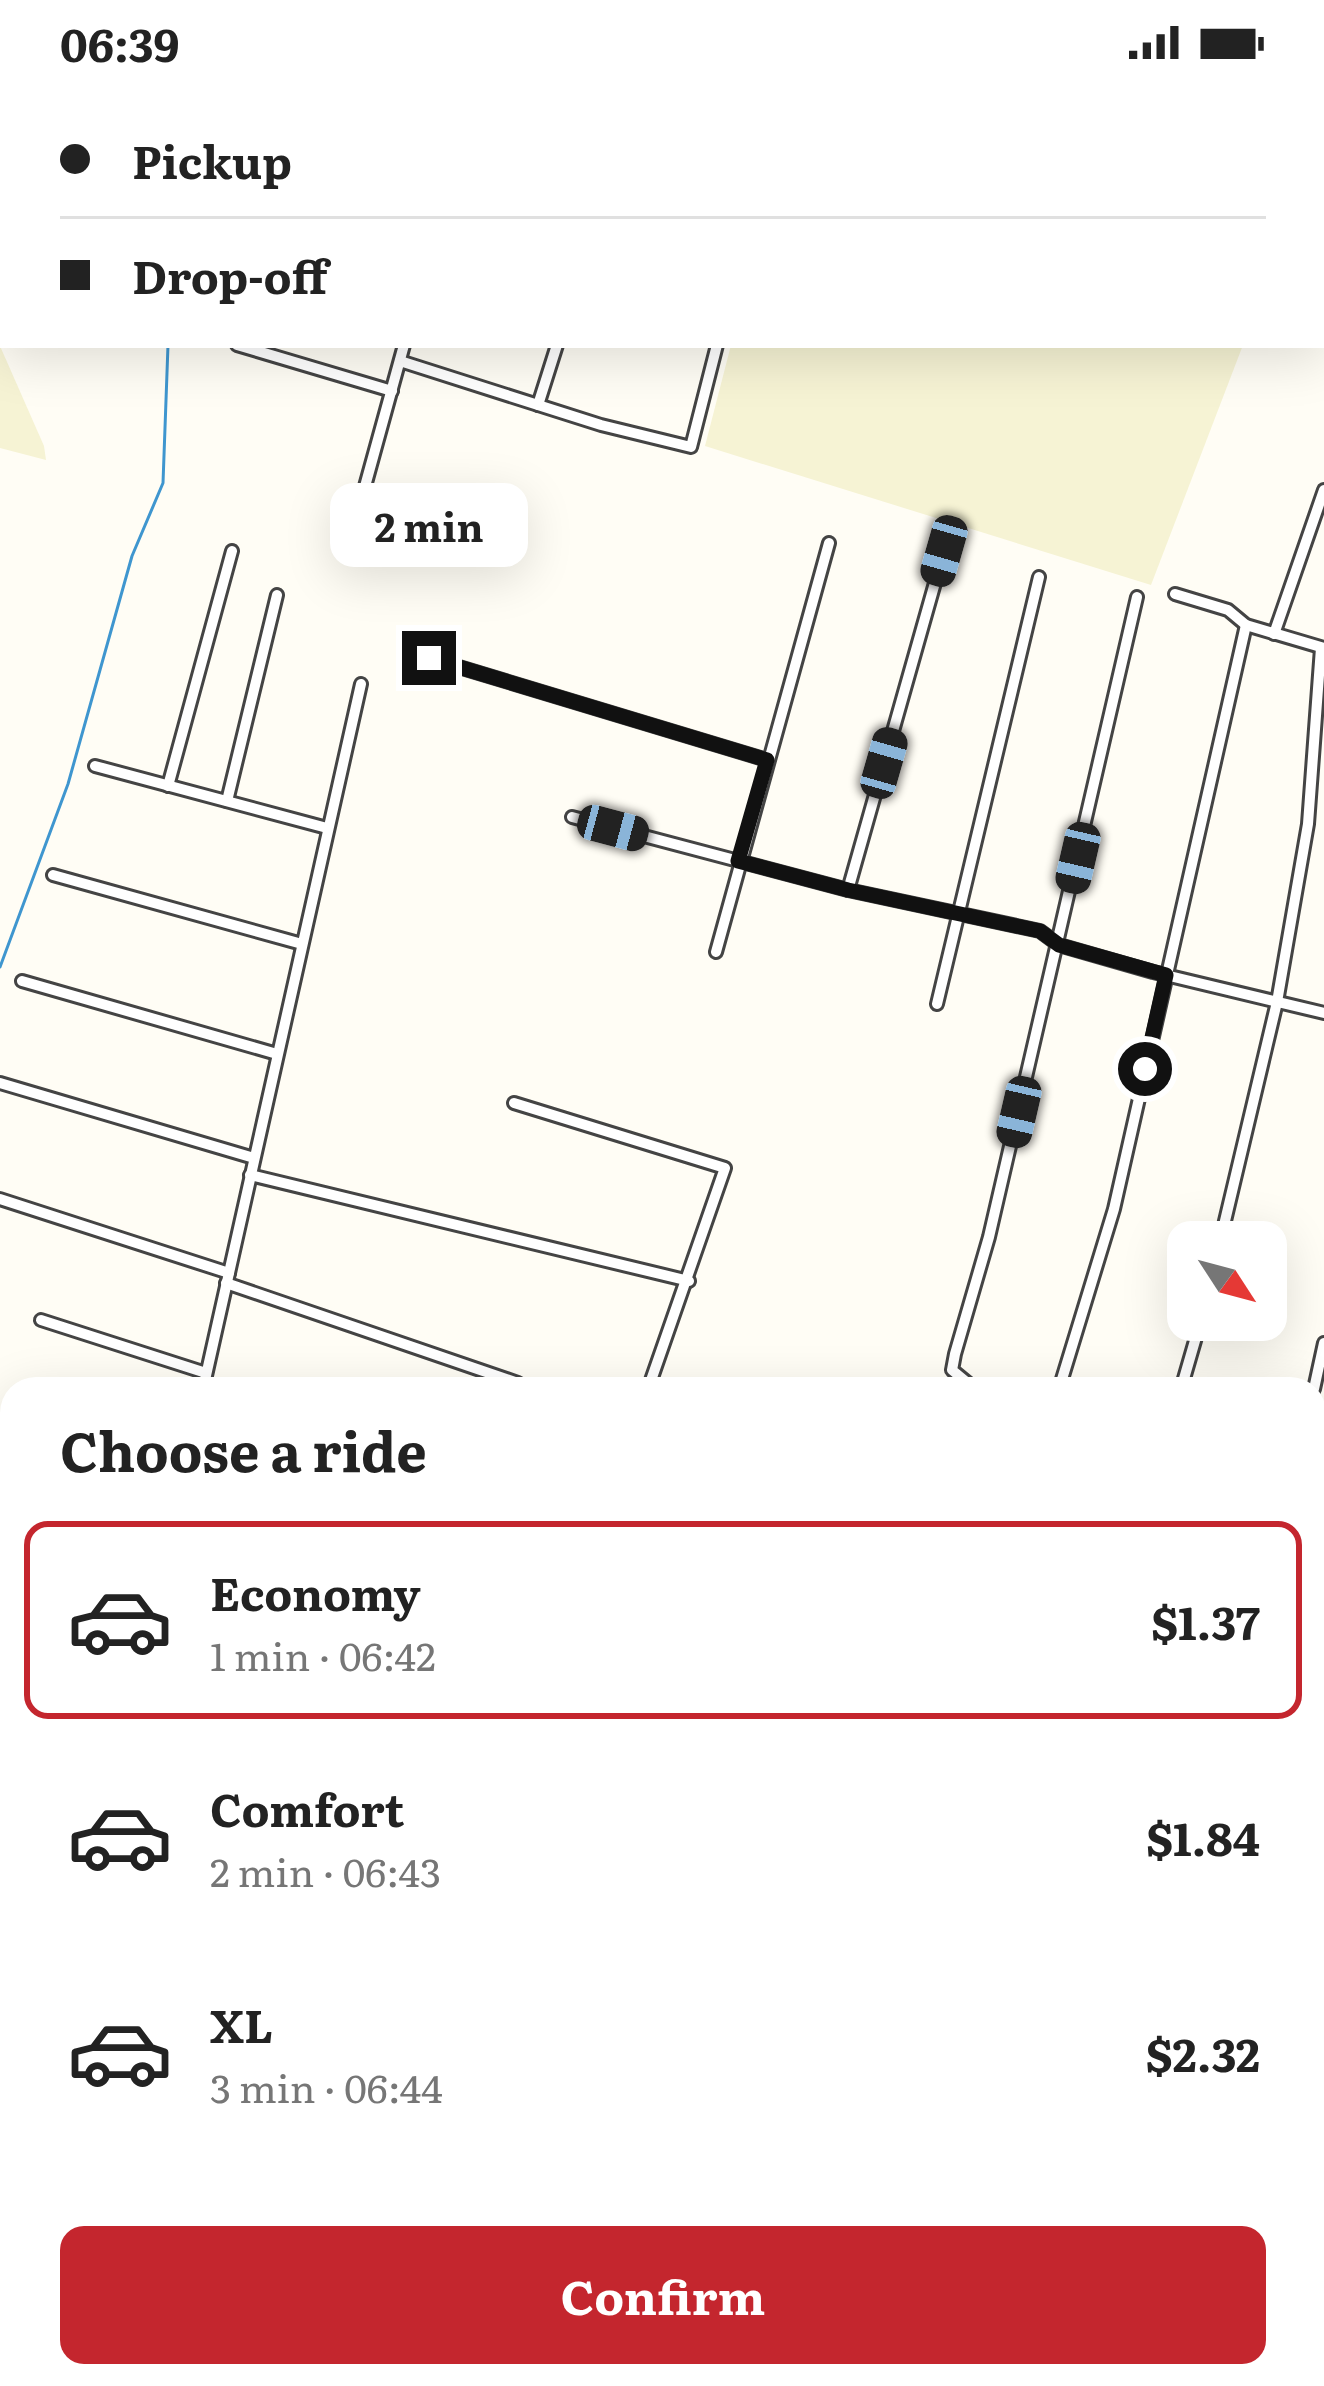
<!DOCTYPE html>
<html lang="en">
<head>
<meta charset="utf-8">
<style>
	:root { --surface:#fff; --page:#f6f6f6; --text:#222; --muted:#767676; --line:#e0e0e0; --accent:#c4262e }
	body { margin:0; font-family:Literata,serif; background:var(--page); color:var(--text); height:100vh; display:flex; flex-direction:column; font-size:45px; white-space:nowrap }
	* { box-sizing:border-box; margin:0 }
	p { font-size:39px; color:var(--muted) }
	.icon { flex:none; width:66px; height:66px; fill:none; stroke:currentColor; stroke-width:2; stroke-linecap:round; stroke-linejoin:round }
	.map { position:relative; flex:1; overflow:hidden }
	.drawer { position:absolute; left:0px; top:1293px; width:1326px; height:1011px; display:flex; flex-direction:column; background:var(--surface); border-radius:36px 36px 0 0; box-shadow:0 12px 48px #0002 }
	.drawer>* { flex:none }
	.guide { position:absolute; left:0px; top:0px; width:1326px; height:264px; box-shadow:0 12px 48px #0002; display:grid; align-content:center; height:264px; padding:0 60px; background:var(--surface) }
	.needle { width:78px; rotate:126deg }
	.fabs { position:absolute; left:1167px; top:1137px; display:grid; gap:24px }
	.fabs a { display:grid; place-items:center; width:120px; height:120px; border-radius:24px; background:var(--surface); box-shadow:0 12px 48px #0002; font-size:60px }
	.end { position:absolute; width:54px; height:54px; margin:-27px; border:15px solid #111; background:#fff; box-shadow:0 0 0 6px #fff }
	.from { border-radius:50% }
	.bubble { position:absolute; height:84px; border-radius:24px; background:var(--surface); box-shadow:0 12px 48px #0002; font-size:39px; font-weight:700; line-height:84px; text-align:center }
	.car { position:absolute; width:36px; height:72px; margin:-36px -18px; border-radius:15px; box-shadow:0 0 9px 3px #0007; background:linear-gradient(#222 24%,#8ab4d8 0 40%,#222 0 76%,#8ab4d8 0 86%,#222 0) }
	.guide b { display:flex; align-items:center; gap:42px; height:114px; font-size:45px }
	.guide b+b { border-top:3px solid var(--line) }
	.guide i { width:30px; height:30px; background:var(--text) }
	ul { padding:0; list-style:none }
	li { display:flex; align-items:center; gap:36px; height:198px; margin:0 24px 18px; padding:0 36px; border:6px solid transparent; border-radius:24px }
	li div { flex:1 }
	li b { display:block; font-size:45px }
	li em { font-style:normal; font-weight:700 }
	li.active { border-color:var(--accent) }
	li>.icon { width:108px; height:108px; stroke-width:1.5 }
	h2 { padding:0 60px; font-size:54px; line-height:144px }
	.primary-button { display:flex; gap:24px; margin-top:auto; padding:24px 60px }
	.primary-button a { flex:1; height:138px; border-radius:24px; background:var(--accent); color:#fff; font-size:48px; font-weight:700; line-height:138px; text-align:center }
	.status { display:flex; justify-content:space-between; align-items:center; height:84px; padding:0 60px; background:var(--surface); direction:ltr }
	.status svg { height:33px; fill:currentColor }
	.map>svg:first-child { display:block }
</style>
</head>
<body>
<div class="status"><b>06:39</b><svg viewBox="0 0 49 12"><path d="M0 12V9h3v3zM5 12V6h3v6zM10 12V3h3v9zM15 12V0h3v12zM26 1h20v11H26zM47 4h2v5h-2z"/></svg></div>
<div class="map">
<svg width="1324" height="2302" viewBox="0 0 1324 2302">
	<rect width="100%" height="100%" fill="#fffdf5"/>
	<!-- farmland -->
	<g fill="#f6f3d4">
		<polygon points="797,0 1324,0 1324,51 1323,3 796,3"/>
		<polygon points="731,261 1243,261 1151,501 705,362"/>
		<polygon points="0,262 44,362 46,376 0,364"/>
	</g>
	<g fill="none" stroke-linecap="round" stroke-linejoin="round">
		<!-- stream -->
		<g stroke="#3f96cf" stroke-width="3">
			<polyline points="165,3 165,0"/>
			<polyline points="0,883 68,700 132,472 163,399 168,261"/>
		</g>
		<defs>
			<g id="minor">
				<polyline points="473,3 473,0"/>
				<polyline points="630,3 631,0"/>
				<polyline points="782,3 783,0"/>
				<polyline points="237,261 392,307"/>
				<polyline points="400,277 601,341 691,363 717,261"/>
				<polyline points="538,321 557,261"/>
				<polyline points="348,464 404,261"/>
				<polyline points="1175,510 1228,526 1246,541 1324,564"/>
				<polyline points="1274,550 1324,406"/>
				<polyline points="429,574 767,676"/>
				<polyline points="95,682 327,744"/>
				<polyline points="168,702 232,467"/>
				<polyline points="227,717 277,511"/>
				<polyline points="572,733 848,806 1040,847 1059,861 1153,888 1324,929"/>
				<polyline points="53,791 302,860"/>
				<polyline points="848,806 944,467"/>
				<polyline points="716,868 829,459"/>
				<polyline points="22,897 277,970"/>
				<polyline points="937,920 1039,493"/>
				<polyline points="0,999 254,1074"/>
				<polyline points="514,1019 725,1084 648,1305"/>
				<polyline points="250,1091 689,1197"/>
				<polyline points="0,1115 229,1189"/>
				<polyline points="1220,1158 1277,918 1308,740 1321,564"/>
				<polyline points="226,1199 518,1299 516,1305"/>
				<polyline points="41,1236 206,1289"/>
				<polyline points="203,1305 361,600"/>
				<polyline points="975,1305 952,1286 955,1270 989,1153 1137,513"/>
				<polyline points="1059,1305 1114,1125 1246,541"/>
				<polyline points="1181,1305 1201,1236"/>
				<polyline points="1314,1305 1324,1259"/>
				<polyline points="0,1337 12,1341"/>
				<polyline points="1314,1426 1324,1428"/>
				<polyline points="1314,1626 1324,1615"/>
				<polyline points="0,1781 12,1786"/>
				<polyline points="0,1825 12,1794"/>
				<polyline points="1314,1860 1324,1853"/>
				<polyline points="0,2158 12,2130"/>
				<polyline points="1314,2239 1324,2243"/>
				<polyline points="0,2259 12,2265"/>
				<polyline points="74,2292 96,2302"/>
				<polyline points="1193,2292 1210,2302"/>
				<polyline points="165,2302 169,2292"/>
				<polyline points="285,2302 288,2292"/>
				<polyline points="400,2302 404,2292"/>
				<polyline points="519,2302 523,2292"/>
				<polyline points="607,2302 611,2292"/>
				<polyline points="766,2302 770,2292"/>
				<polyline points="883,2302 887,2292"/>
			</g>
			<g id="major">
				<polyline points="0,1587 12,1593"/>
				<polyline points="1314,2060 1324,2053"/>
				<polyline points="1314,2100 1324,2105"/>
				<polyline points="1314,2113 1324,2117"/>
				<polyline points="1177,2302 1182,2292"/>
			</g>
		</defs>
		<!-- minor casing -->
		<use href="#minor" stroke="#444" stroke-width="16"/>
		<!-- major casing -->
		<use href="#major" stroke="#222" stroke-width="20"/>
		<!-- minor -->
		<use href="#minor" stroke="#fff" stroke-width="10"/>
		<!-- major -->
		<use href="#major" stroke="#f9d66b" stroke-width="14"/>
		<!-- rail -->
		<g stroke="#c4262e" stroke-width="3">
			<polyline points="0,1651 12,1656"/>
			<polyline points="1314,2224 1324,2229"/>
		</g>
	</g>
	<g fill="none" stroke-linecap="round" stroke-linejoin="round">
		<!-- route -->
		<polyline stroke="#111" stroke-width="15" points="429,574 767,676 738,777 848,806 1040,847 1059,861 1166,891 1145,985"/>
	</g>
</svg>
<div class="fabs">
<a><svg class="needle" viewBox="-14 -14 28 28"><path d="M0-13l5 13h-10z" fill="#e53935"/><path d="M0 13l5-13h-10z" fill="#767676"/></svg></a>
</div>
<i class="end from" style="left:1145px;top:985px"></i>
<i class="end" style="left:429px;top:574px"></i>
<div class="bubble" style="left:330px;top:399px;width:198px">2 min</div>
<i class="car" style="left:944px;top:467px;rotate:196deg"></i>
<i class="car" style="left:884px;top:679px;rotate:16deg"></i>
<i class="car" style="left:613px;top:744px;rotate:105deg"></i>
<i class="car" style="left:1078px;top:774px;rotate:193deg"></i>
<i class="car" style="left:1019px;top:1028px;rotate:193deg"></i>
<div class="guide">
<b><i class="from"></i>Pickup</b>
<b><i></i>Drop-off</b>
</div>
<section class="drawer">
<h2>Choose a ride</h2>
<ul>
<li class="active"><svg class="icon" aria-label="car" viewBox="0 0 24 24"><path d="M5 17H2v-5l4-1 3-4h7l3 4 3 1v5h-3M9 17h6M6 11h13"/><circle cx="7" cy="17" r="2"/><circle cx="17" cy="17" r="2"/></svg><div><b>Economy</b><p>1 min · 06:42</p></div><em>$1.37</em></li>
<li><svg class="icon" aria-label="car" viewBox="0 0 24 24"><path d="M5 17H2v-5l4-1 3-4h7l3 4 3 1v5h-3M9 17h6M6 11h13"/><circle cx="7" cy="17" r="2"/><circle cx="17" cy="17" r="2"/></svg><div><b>Comfort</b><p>2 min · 06:43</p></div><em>$1.84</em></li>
<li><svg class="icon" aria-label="car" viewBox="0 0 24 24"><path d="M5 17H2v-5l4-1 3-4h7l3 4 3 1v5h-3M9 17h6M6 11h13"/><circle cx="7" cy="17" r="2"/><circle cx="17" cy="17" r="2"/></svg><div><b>XL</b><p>3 min · 06:44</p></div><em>$2.32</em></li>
</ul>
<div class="primary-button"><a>Confirm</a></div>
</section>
</div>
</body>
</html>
